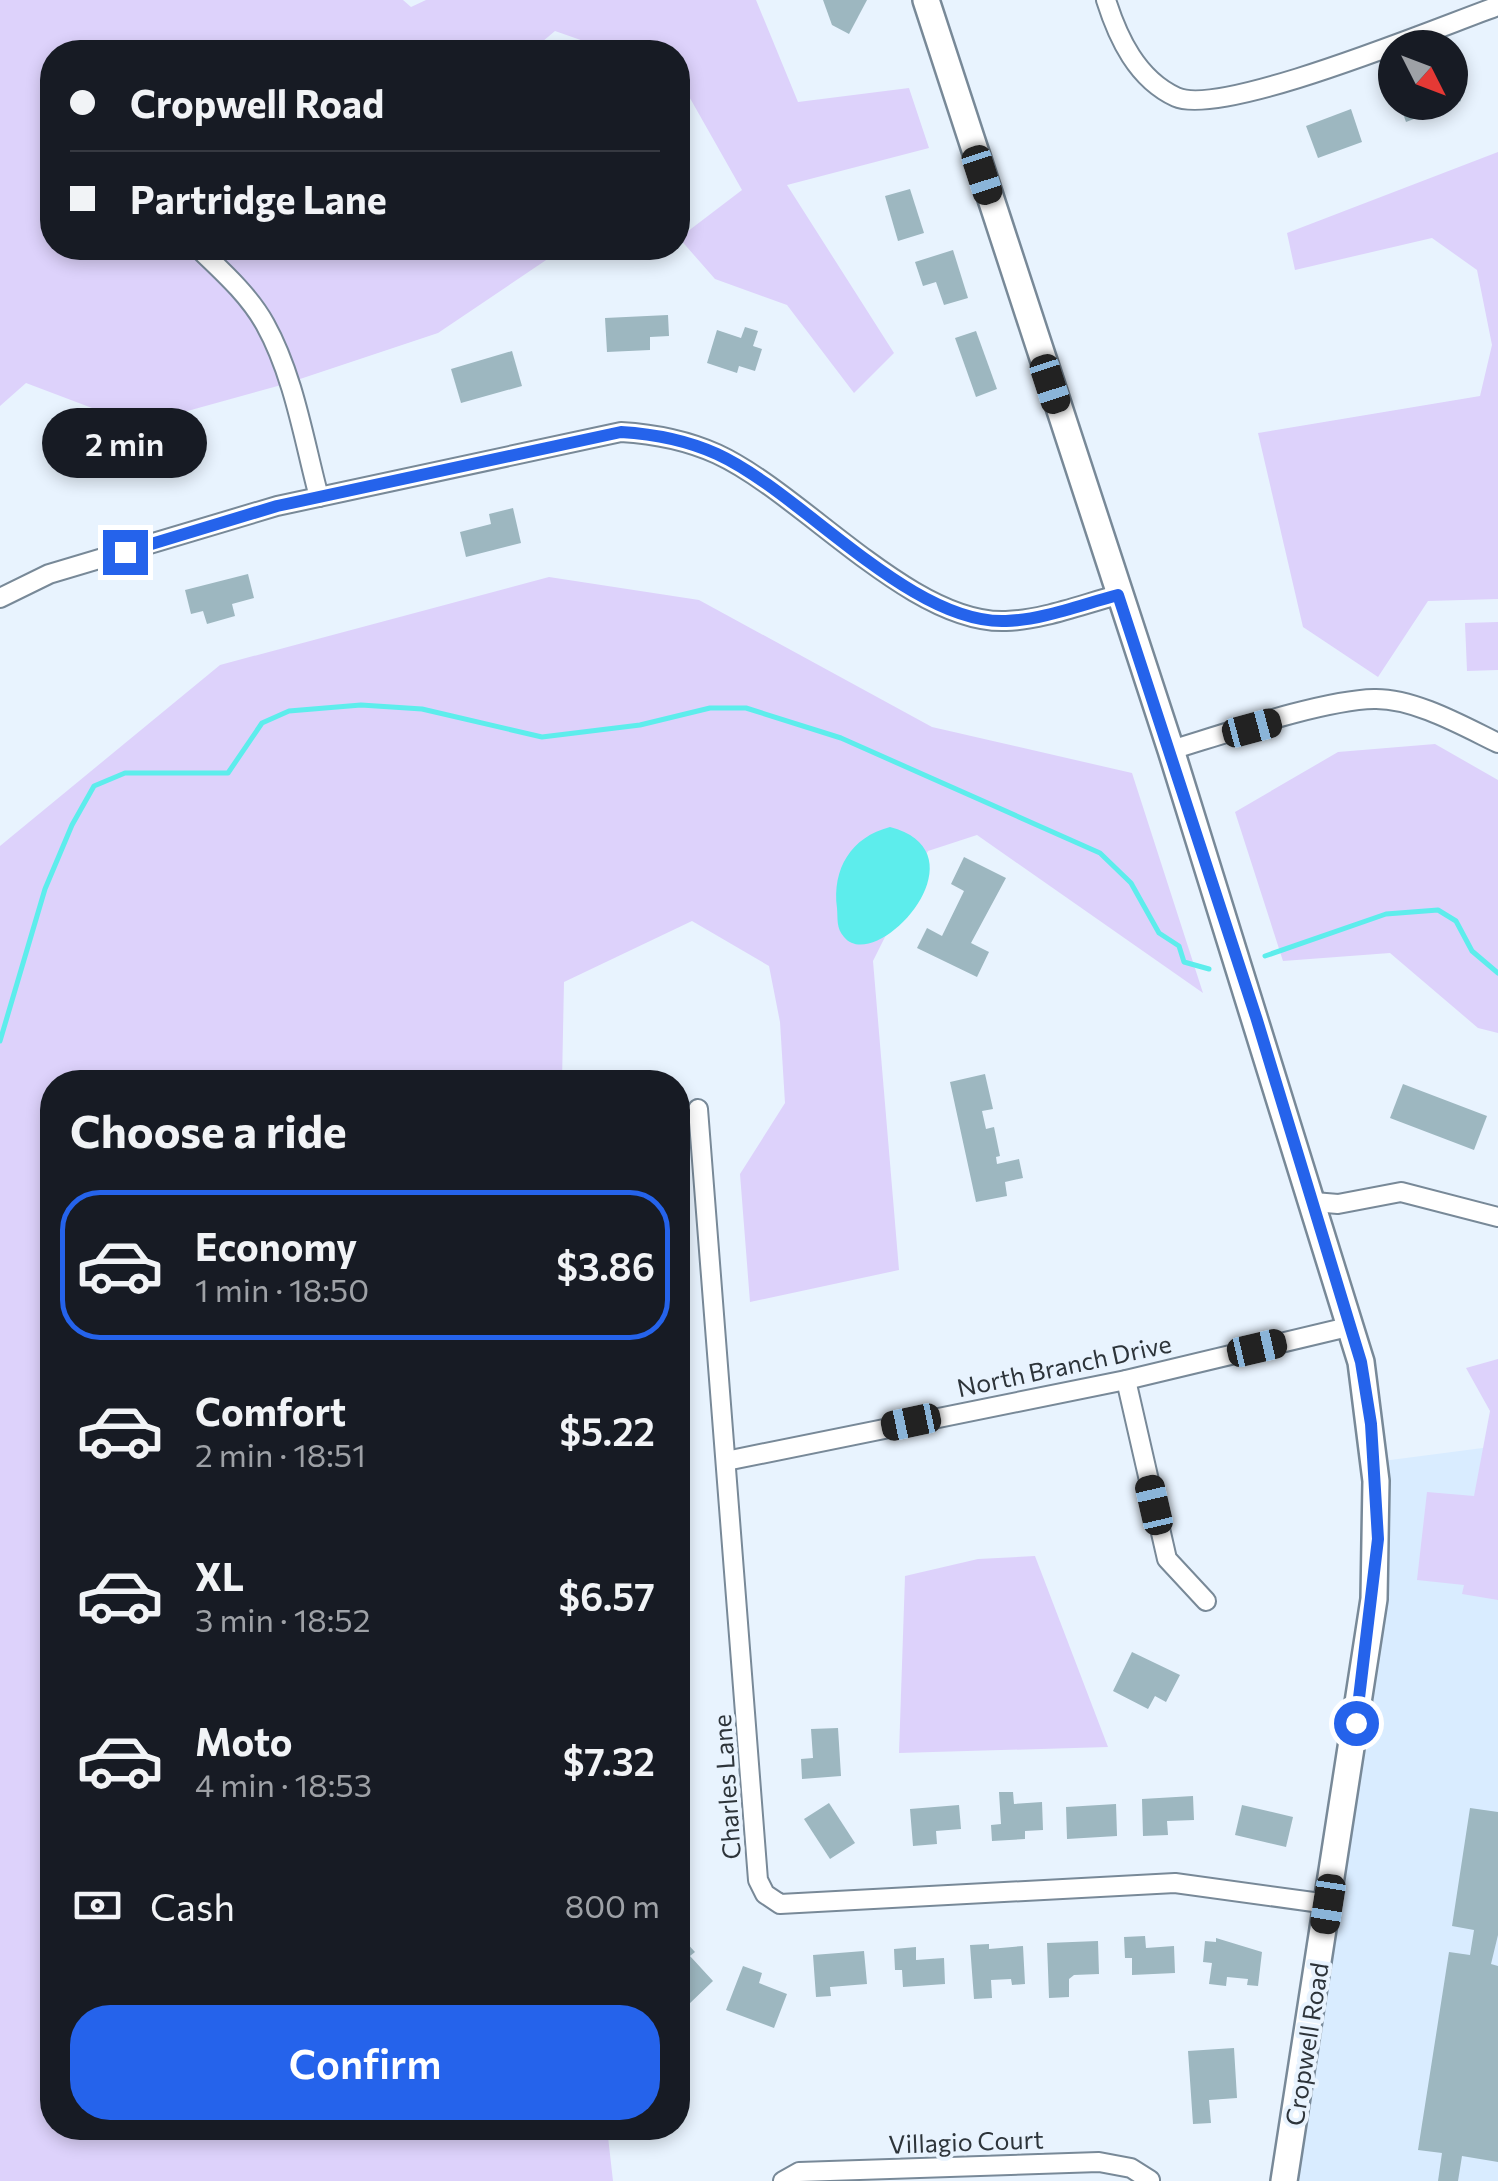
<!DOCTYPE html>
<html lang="en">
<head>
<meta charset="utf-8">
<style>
	:root { --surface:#171b24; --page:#242831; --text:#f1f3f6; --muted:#9ea1a6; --line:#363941; --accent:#2563eb }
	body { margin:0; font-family:Commissioner,sans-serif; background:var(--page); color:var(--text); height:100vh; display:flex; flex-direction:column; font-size:38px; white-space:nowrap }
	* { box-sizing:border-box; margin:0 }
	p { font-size:32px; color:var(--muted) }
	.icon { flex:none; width:55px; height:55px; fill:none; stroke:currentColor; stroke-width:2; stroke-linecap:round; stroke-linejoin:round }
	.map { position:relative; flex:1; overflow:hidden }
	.panel { position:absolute; left:40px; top:1070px; width:650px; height:1070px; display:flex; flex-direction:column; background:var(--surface); border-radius:40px; box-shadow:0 5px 15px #0003 }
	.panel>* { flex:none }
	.guide { position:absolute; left:40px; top:40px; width:650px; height:220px; border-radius:40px; box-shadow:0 5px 15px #0003; display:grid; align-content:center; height:220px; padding:0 30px; background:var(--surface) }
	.needle { width:65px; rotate:132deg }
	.tools { position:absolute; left:1378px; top:30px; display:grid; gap:20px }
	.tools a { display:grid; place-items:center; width:90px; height:90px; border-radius:50%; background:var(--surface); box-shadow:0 5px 15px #0003; font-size:50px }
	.end { position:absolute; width:45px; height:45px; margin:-22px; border:12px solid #2563eb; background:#fff; box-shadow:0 0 0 5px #fff }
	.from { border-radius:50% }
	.bubble { position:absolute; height:70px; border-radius:35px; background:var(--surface); box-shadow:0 5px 15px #0003; font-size:32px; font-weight:600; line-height:70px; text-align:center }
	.car { position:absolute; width:30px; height:60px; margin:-30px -15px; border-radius:12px; box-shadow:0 0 8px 2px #0007; background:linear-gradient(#222 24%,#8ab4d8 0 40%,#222 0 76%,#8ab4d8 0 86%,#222 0) }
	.guide b { display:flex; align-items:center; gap:35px; height:95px; font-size:38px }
	.guide b+b { border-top:2px solid var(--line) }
	.guide i { width:25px; height:25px; background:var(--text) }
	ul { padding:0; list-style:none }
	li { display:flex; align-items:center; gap:30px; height:150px; margin:0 20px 15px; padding:0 10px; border:5px solid transparent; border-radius:40px }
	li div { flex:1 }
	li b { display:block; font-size:38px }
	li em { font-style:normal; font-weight:600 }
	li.selected { border-color:var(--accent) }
	li>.icon { width:90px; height:90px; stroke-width:1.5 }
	h2 { padding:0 30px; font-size:45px; line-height:120px }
	.pay { display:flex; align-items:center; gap:25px; height:110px; padding:0 30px; font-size:38px }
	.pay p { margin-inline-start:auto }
	.action { display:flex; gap:20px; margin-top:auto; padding:20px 30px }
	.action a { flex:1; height:115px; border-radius:40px; background:var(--accent); color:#fff; font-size:40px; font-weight:600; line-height:115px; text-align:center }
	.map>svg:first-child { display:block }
</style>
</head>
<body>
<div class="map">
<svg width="1498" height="2181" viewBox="0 0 1498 2181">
	<rect width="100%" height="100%" fill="#e8f3fe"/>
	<!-- built -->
	<polygon fill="#d9ecff" points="1498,1446 1498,2181 1284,2181 1356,1723 1375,1462"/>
	<!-- green -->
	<g fill="#ddd2fb">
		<polygon points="0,0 403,0 411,7 426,0 756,0 798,102 909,88 929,148 787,185 894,353 854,393 787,305 715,279 679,238 742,190 678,77 678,52 615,52 555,31 530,52 52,52 52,248 564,248 438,333 285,384 137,425 26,383 0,406"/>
		<polygon points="1498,152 1498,599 1428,601 1378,677 1303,627 1258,433 1480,396 1492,345 1477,270 1432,238 1295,270 1287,233"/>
		<polygon points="549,577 699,600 932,727 1132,773 1203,993 977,835 928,851 873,961 899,1270 750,1302 740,1174 785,1103 780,1022 769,966 692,921 564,982 562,1082 52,1082 52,2128 607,2128 613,2181 0,2181 0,846 220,665"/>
		<polygon points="1498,622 1498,670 1467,671 1465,623"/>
		<polygon points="1435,744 1498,780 1498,1033 1478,1028 1390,953 1283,961 1235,812 1338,752"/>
		<polygon points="1498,1359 1498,1600 1462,1594 1464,1585 1417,1580 1427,1492 1474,1496 1490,1411 1466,1368"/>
		<polygon points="1035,1556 1108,1747 899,1753 905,1576 978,1559"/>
	</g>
	<!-- water -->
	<path fill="#5dedec" d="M890,827C989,853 876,976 844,937C836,928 838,919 837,908C832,869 851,837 890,827Z"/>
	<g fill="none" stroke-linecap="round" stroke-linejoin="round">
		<!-- stream -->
		<g stroke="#5dedec" stroke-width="5">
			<polyline points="1265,956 1386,914 1438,910 1456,921 1472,951 1498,973"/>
			<polyline points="0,1041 45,889 72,825 94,786 125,773 228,773 262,723 289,711 361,705 422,709 542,737 640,725 710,708 746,708 841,738 1100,853 1131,883 1159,933 1179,946 1184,962 1209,969"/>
		</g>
	</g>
	<!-- building -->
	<g fill="#9db7c0">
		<polygon points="823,0 867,0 849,34 832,25"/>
		<polygon points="1450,72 1461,101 1406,122 1399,102 1450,102"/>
		<polygon points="1351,109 1362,142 1318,158 1306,126"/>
		<polygon points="910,189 924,233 898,241 885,196"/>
		<polygon points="953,250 968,298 944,305 936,282 923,286 915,262"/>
		<polygon points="668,315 669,336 650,337 650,350 607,352 605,318"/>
		<polygon points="745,327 758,331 753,346 762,349 755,371 739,366 737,373 707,363 717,330 741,338"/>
		<polygon points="976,331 997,389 976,397 955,338"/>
		<polygon points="512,351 522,386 461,403 451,369"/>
		<polygon points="513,508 521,543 466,557 460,532 491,524 489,514"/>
		<polygon points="248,574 254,598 232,604 235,616 207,624 203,611 191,614 185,590"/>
		<polygon points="964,857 1006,878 971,943 989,952 977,977 917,948 927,928 942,936 964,891 951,884"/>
		<polygon points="985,1074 993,1109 982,1111 986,1129 994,1127 1000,1156 996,1157 997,1164 1019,1159 1023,1178 1005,1182 1007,1196 976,1202 950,1082"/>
		<polygon points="1403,1084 1487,1116 1474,1150 1390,1118"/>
		<polygon points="1132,1652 1180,1675 1166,1702 1155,1696 1148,1709 1113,1691"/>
		<polygon points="838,1728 841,1776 802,1779 801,1759 813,1758 811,1729"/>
		<polygon points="999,1792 1013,1792 1014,1804 1042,1802 1043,1830 1025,1831 1025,1839 992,1841 991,1825 1001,1824"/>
		<polygon points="1193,1796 1194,1820 1167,1821 1168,1835 1143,1836 1142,1799"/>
		<polygon points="829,1803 855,1843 830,1859 804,1819"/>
		<polygon points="1116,1804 1117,1836 1067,1839 1066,1807"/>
		<polygon points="959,1805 961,1829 936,1831 937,1844 913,1846 910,1809"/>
		<polygon points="1242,1805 1293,1817 1286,1847 1235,1835"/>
		<polygon points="1470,1808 1498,1812 1498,1935 1491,1964 1498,1966 1498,2162 1462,2156 1458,2181 1438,2181 1442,2153 1418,2150 1449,1952 1470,1955 1474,1930 1452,1926"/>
		<polygon points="1145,1936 1146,1948 1174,1946 1175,1973 1132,1975 1132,1958 1125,1958 1124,1937"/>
		<polygon points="1216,1938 1262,1952 1258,1986 1247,1985 1248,1979 1227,1977 1226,1986 1209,1984 1212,1963 1203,1962 1205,1941 1216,1942"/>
		<polygon points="683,1939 695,1952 690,1956 713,1981 688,2005 678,1994 678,1944"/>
		<polygon points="1098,1941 1099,1974 1074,1975 1069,1979 1069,1997 1049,1998 1047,1943"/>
		<polygon points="989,1944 989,1949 1023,1946 1025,1984 1012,1985 1011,1979 991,1980 992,1998 974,1999 970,1945"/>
		<polygon points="916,1947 916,1960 944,1958 945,1984 903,1987 902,1970 895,1970 894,1949"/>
		<polygon points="864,1951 867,1984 830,1987 831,1996 816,1997 813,1955"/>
		<polygon points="743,1966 762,1973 759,1983 787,1994 774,2028 726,2010"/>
		<polygon points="1234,2048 1237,2098 1209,2100 1211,2123 1193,2124 1188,2051"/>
	</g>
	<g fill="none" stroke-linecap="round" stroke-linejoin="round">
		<defs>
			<g id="street">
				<path d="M1106,0C1118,38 1137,79 1176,97C1222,118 1441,26 1498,6"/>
				<path d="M198,248C222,271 249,295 265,324C294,376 304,441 319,497"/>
				<path d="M0,598L49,574L277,506L621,432C655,434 686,440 717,454C802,493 912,625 1006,621C1042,620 1083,604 1118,595"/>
				<path d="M1171,750C1224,734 1323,700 1374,699C1414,698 1463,726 1498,743"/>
				<polyline points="698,1109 758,1880 765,1894 780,1904 1175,1883 1328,1904"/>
				<polyline points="1314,1202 1338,1204 1401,1192 1498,1217"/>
				<polyline points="1126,1380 1167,1559 1206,1601"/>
				<polyline points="726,1461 1126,1380 1352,1326"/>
				<polyline points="783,2181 799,2172 1099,2162 1131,2168 1150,2180"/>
			</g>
			<polyline id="secondary" points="926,0 1171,750 1361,1362 1376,1481 1374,1599 1284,2181"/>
		</defs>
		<!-- street casing -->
		<use href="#street" stroke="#788998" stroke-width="22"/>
		<!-- secondary casing -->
		<use href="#secondary" stroke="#788998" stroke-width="30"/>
		<!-- street -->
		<use href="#street" stroke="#fff" stroke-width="18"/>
		<!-- secondary -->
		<use href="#secondary" stroke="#fff" stroke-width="25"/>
	</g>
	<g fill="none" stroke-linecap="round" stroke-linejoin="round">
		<!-- route -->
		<path stroke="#2563eb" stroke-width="12" d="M125,552L277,506L621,432C655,434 686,440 717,454C802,493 911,625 1006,621C1042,620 1083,604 1118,595L1256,1017L1361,1362L1371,1424L1378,1539L1356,1723"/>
	</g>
	<g text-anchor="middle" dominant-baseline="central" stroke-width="8" stroke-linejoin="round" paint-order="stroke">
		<!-- street labels -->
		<g font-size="25" fill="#2d343a" stroke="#e8f3fe">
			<text transform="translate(1064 1365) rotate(-12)">North Branch Drive</text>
			<text transform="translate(726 1787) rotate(-94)">Charles Lane</text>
			<text transform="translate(1306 2044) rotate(-81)">Cropwell Road</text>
			<text transform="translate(966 2141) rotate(-2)">Villagio Court</text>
		</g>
	</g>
</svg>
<div class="tools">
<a><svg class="needle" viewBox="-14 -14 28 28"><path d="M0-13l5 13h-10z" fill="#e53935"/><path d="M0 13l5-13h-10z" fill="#9ea1a6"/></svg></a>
</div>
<i class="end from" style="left:1356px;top:1723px"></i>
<i class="end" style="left:125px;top:552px"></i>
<div class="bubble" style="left:42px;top:408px;width:165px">2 min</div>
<i class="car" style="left:982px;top:175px;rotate:162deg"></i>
<i class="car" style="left:1050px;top:384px;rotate:162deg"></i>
<i class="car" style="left:1252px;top:728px;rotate:75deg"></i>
<i class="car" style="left:1257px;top:1348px;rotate:77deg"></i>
<i class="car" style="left:911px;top:1422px;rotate:258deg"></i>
<i class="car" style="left:1154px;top:1505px;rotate:347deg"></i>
<i class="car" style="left:1328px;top:1904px;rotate:189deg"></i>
<div class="guide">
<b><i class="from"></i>Cropwell Road</b>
<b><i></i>Partridge Lane</b>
</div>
<section class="panel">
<h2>Choose a ride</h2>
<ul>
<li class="selected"><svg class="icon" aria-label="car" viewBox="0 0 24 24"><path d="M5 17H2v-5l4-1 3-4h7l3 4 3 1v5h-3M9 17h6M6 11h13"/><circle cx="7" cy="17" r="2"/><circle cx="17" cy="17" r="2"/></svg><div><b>Economy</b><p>1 min · 18:50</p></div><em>$3.86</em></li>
<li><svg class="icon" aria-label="car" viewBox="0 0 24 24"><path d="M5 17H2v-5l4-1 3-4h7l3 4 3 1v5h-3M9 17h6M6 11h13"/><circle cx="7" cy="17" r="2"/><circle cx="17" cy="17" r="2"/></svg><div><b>Comfort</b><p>2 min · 18:51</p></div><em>$5.22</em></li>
<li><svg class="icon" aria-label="car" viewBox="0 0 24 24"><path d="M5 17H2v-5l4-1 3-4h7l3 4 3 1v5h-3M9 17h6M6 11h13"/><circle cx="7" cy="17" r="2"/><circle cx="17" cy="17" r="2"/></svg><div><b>XL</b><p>3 min · 18:52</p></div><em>$6.57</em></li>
<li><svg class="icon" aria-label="car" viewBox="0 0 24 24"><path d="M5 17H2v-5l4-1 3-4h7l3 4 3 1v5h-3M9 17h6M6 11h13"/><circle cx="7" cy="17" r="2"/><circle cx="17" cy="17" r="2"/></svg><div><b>Moto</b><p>4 min · 18:53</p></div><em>$7.32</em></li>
</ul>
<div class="pay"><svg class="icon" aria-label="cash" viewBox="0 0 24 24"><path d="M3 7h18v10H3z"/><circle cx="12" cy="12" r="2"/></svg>Cash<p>800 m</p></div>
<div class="action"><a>Confirm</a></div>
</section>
</div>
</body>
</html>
